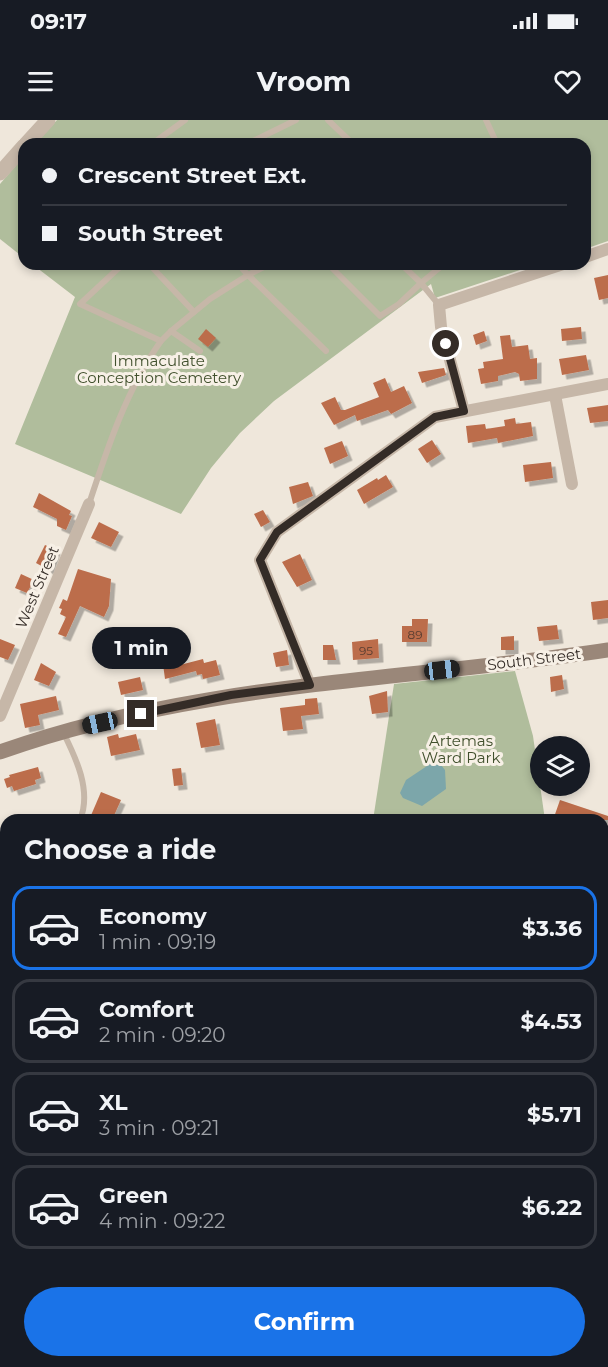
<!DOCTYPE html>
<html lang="en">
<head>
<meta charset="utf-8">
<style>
	:root { --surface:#171b24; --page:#20242c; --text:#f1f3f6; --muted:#9ea1a6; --line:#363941; --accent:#1a73e8 }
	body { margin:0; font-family:Montserrat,sans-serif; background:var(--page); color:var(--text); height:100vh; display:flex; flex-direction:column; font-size:22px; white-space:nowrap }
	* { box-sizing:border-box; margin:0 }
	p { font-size:20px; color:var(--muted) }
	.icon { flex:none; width:33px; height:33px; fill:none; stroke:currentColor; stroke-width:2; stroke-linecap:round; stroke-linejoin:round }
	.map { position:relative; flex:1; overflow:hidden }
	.side { position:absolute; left:0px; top:694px; width:609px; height:554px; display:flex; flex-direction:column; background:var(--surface); border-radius:18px 18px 0 0; box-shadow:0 3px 9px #0003 }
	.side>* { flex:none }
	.banner { position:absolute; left:18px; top:18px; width:573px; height:132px; border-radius:18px; box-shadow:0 3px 9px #0003; display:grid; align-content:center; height:132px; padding:0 24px; background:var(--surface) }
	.tools { position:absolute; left:530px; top:616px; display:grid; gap:12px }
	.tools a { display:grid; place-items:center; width:60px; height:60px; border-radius:50%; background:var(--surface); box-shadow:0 3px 9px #0003; font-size:30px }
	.end { position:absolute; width:27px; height:27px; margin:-14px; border:8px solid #342c27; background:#fff; box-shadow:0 0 0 3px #fff }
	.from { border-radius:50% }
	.bubble { position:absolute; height:42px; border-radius:21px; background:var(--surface); box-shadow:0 3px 9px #0003; font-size:20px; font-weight:700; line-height:42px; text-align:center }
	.car { position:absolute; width:18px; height:36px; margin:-18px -9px; border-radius:8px; box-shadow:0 0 4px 2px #0007; background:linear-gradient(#222 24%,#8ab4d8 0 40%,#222 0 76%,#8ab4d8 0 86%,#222 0) }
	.banner b { display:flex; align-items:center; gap:21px; height:57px; font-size:22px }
	.banner b+b { border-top:2px solid var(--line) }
	.banner i { width:15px; height:15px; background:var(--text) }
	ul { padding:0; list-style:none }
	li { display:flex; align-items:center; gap:18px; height:84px; margin:0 12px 9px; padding:0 12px; border:3px solid var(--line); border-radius:18px }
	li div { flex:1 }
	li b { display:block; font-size:22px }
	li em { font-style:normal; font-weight:700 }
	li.on { border-color:var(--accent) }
	li>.icon { width:54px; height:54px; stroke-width:1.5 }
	h2 { padding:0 24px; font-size:27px; line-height:72px }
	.action { display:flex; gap:12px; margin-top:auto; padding:12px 24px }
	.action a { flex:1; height:69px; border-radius:36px; background:var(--accent); color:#fff; font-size:24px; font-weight:700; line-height:69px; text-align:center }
	.status { display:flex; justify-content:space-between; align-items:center; height:42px; padding:0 30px; background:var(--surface); direction:ltr }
	.status svg { height:16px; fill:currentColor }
	header { display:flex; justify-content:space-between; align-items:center; height:78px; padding:0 24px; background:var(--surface); font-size:27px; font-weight:700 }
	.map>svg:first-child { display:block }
</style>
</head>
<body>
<div class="status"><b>09:17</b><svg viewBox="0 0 49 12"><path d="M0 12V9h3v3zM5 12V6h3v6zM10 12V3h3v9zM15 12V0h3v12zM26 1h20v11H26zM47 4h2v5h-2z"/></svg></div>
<header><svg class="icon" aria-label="menu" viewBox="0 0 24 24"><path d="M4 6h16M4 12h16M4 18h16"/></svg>Vroom<svg class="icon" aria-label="heart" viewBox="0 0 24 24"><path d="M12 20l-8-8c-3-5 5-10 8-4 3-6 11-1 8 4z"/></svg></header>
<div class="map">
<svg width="608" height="1247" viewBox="0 0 608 1247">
	<defs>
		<filter id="shadow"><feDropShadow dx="4.5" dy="4.5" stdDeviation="0" flood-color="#0004"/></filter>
	</defs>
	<rect width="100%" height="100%" fill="#efe7db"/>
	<!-- green -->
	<g fill="#b0bd9c">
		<polygon points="57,0 608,0 608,121 585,129 585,24 35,24"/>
		<polygon points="24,36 24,138 0,119 0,64"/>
		<polygon points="32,144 538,144 435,178 431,164 274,281 240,313 211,348 181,394 15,324 75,177"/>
		<polygon points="515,551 533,616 545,700 373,700 394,564"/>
		<polygon points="608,756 608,1091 603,1094 603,757"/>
	</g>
	<!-- water -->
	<polygon fill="#7ca6aa" points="430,644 441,645 445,650 446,669 422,686 403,678 400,673 406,660"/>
	<!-- building -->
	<g fill="#bc6d4c" filter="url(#shadow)">
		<polygon points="608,155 608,178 599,180 594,158"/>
		<polygon points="581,207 582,219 562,221 561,209"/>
		<polygon points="206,209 216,218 208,227 198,219"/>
		<polygon points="484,211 487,221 476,225 473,215"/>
		<polygon points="510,215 512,227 528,225 530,239 537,238 537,259 520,261 519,254 515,252 498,256 498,261 481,264 478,249 484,248 483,242 503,239 500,216"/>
		<polygon points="586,235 589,250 562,255 559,239"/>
		<polygon points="444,248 446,255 422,263 418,252"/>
		<polygon points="385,258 391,272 404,266 412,283 391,294 388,290 357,301 355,295 334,305 321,283 335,277 341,290 345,290 379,277 373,263"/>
		<polygon points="608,285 608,301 590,303 587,288"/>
		<polygon points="515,298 516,304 531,302 533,316 498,323 497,318 468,323 466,306 485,304 486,309 505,306 504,300"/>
		<polygon points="432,320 441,334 427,343 418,329"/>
		<polygon points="342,321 348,336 330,344 324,328"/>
		<polygon points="551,342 553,358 525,362 523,345"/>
		<polygon points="386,355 393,367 364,384 357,370 377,358 378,360"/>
		<polygon points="308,362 313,376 293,384 289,367"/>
		<polygon points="39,373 71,391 69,395 72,396 66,410 57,406 57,399 33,387"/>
		<polygon points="263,390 270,402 261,407 254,394"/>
		<polygon points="99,402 119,412 111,427 91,418"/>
		<polygon points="45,425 56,430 49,450 36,443"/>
		<polygon points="300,434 312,460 297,467 282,442"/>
		<polygon points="78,449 111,459 109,486 104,497 80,486 66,517 58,514 66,497 60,494 62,489 59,488 63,479 67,481"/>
		<polygon points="21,454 34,460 27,473 15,468"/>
		<polygon points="608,480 608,498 593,500 591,482"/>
		<polygon points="412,499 428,499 427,522 402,522 402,506 412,506"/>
		<polygon points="557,505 559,519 539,521 537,507"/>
		<polygon points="514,516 514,530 501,530 501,517"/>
		<polygon points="0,519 15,525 8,540 0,537"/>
		<polygon points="378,519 379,538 353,540 352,522"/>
		<polygon points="323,525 333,525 336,540 323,540"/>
		<polygon points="287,530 289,545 276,547 273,533"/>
		<polygon points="203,539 204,543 216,540 220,555 203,559 202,554 197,555 196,551 165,559 163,544 175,542 176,546"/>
		<polygon points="41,543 56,552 49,566 34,560"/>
		<polygon points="562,555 564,569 551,572 550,557"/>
		<polygon points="140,557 143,570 121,575 118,562"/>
		<polygon points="387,571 388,592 372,594 369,576"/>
		<polygon points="56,576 59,590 38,595 40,605 25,608 20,584"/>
		<polygon points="317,578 319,594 301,596 303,609 283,611 280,588 305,585 305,579"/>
		<polygon points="215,599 220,625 201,628 196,603"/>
		<polygon points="118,614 119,618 136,614 140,630 111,636 107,617"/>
		<polygon points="38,647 41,658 35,660 36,664 14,671 12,666 7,668 4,659 10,657 9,655"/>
		<polygon points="181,648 183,665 174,666 172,649"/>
		<polygon points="101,672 121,680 112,700 89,700"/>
		<polygon points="560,680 608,696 608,700 553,700"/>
	</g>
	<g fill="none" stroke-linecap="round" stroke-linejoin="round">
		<!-- service -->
		<g stroke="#c6b7a8" stroke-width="6">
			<polyline points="328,0 353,24"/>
			<polyline points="486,0 497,24"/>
			<polyline points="152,24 185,0"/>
			<polyline points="247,24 296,0"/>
			<polyline points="123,144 80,184 161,221 171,211 200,231"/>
			<polyline points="149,144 194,192"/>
			<polyline points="270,144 248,155 326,231"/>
			<polyline points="328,144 380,196 399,184 421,163 439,185"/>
			<polyline points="401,144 421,163 444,144"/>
			<polyline points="171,211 210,179 248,155 238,144"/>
			<path d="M89,384C107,329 127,268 161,221"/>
			<path d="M63,612C76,638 92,671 80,700"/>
			<polyline points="603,756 608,757"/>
		</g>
		<!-- minor -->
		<g stroke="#c6b7a8" stroke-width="12">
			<polyline points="585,137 608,129"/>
			<polyline points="555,275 572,364"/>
			<polyline points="464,291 441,207 439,185 563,144"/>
			<polyline points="310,565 260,440 277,412 435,297 608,264"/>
			<polyline points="0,596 89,384"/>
			<polyline points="0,1066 6,1067"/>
			<polyline points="603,1189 608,1192"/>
			<polyline points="0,1202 6,1203"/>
			<polyline points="119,1242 134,1247"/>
			<polyline points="427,1247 428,1242"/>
		</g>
		<!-- tertiary -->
		<g stroke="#c6b7a8" stroke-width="15">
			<polyline points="26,24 48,0"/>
			<polyline points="0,53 24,26"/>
			<polyline points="0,750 6,752"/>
			<polyline points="603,1107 608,1111"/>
		</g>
		<!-- secondary -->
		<path stroke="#9a8779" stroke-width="15" d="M0,632C195,562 405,561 608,530"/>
	</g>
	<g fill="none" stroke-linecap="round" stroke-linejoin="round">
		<!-- route -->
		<polyline stroke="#342c27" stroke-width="8" points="141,594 231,575 310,565 260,440 277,412 435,297 464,291 446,224"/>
	</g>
	<g text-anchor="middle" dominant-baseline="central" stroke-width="6" stroke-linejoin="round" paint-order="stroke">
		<!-- number labels -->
		<g font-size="12" fill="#563c30">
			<text x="415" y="514">89</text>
			<text x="366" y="530">95</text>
		</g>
		<!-- park labels -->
		<g font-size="15" fill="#41502d" stroke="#f7f0e6">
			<text x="159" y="240">Immaculate<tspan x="159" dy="17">Conception Cemetery</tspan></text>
			<text x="461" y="620">Artemas<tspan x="461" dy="17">Ward Park</tspan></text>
		</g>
		<!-- street labels -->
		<g font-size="15" fill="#342c27" stroke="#f7f0e6">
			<text transform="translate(37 467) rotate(-67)">West Street</text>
			<text transform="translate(534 539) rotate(-7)">South Street</text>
		</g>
	</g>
</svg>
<div class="tools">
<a><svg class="icon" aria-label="layers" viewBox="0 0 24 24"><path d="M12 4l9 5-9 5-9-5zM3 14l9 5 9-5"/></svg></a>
</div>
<i class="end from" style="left:446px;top:224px"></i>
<i class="end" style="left:141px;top:594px"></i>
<div class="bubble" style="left:92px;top:507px;width:99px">1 min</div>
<i class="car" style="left:442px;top:550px;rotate:83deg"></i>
<i class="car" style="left:100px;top:603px;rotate:258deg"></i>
<div class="banner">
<b><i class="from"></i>Crescent Street Ext.</b>
<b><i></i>South Street</b>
</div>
<section class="side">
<h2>Choose a ride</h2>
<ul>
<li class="on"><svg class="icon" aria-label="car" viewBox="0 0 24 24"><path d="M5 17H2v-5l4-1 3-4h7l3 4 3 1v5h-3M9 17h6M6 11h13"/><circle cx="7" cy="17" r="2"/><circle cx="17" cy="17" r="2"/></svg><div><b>Economy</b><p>1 min · 09:19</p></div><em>$3.36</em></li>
<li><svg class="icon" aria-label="car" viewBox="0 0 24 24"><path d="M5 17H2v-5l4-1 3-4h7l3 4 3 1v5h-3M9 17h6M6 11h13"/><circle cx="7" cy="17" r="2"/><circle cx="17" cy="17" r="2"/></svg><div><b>Comfort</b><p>2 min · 09:20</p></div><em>$4.53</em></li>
<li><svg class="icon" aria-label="car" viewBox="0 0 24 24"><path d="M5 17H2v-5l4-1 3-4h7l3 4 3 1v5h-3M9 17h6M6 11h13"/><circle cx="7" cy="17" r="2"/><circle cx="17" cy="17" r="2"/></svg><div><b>XL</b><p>3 min · 09:21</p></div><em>$5.71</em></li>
<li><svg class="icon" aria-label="car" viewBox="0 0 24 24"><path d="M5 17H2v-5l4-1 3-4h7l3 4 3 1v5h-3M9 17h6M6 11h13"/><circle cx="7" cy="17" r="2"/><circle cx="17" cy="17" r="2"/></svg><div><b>Green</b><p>4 min · 09:22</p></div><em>$6.22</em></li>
</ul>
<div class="action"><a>Confirm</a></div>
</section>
</div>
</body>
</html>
